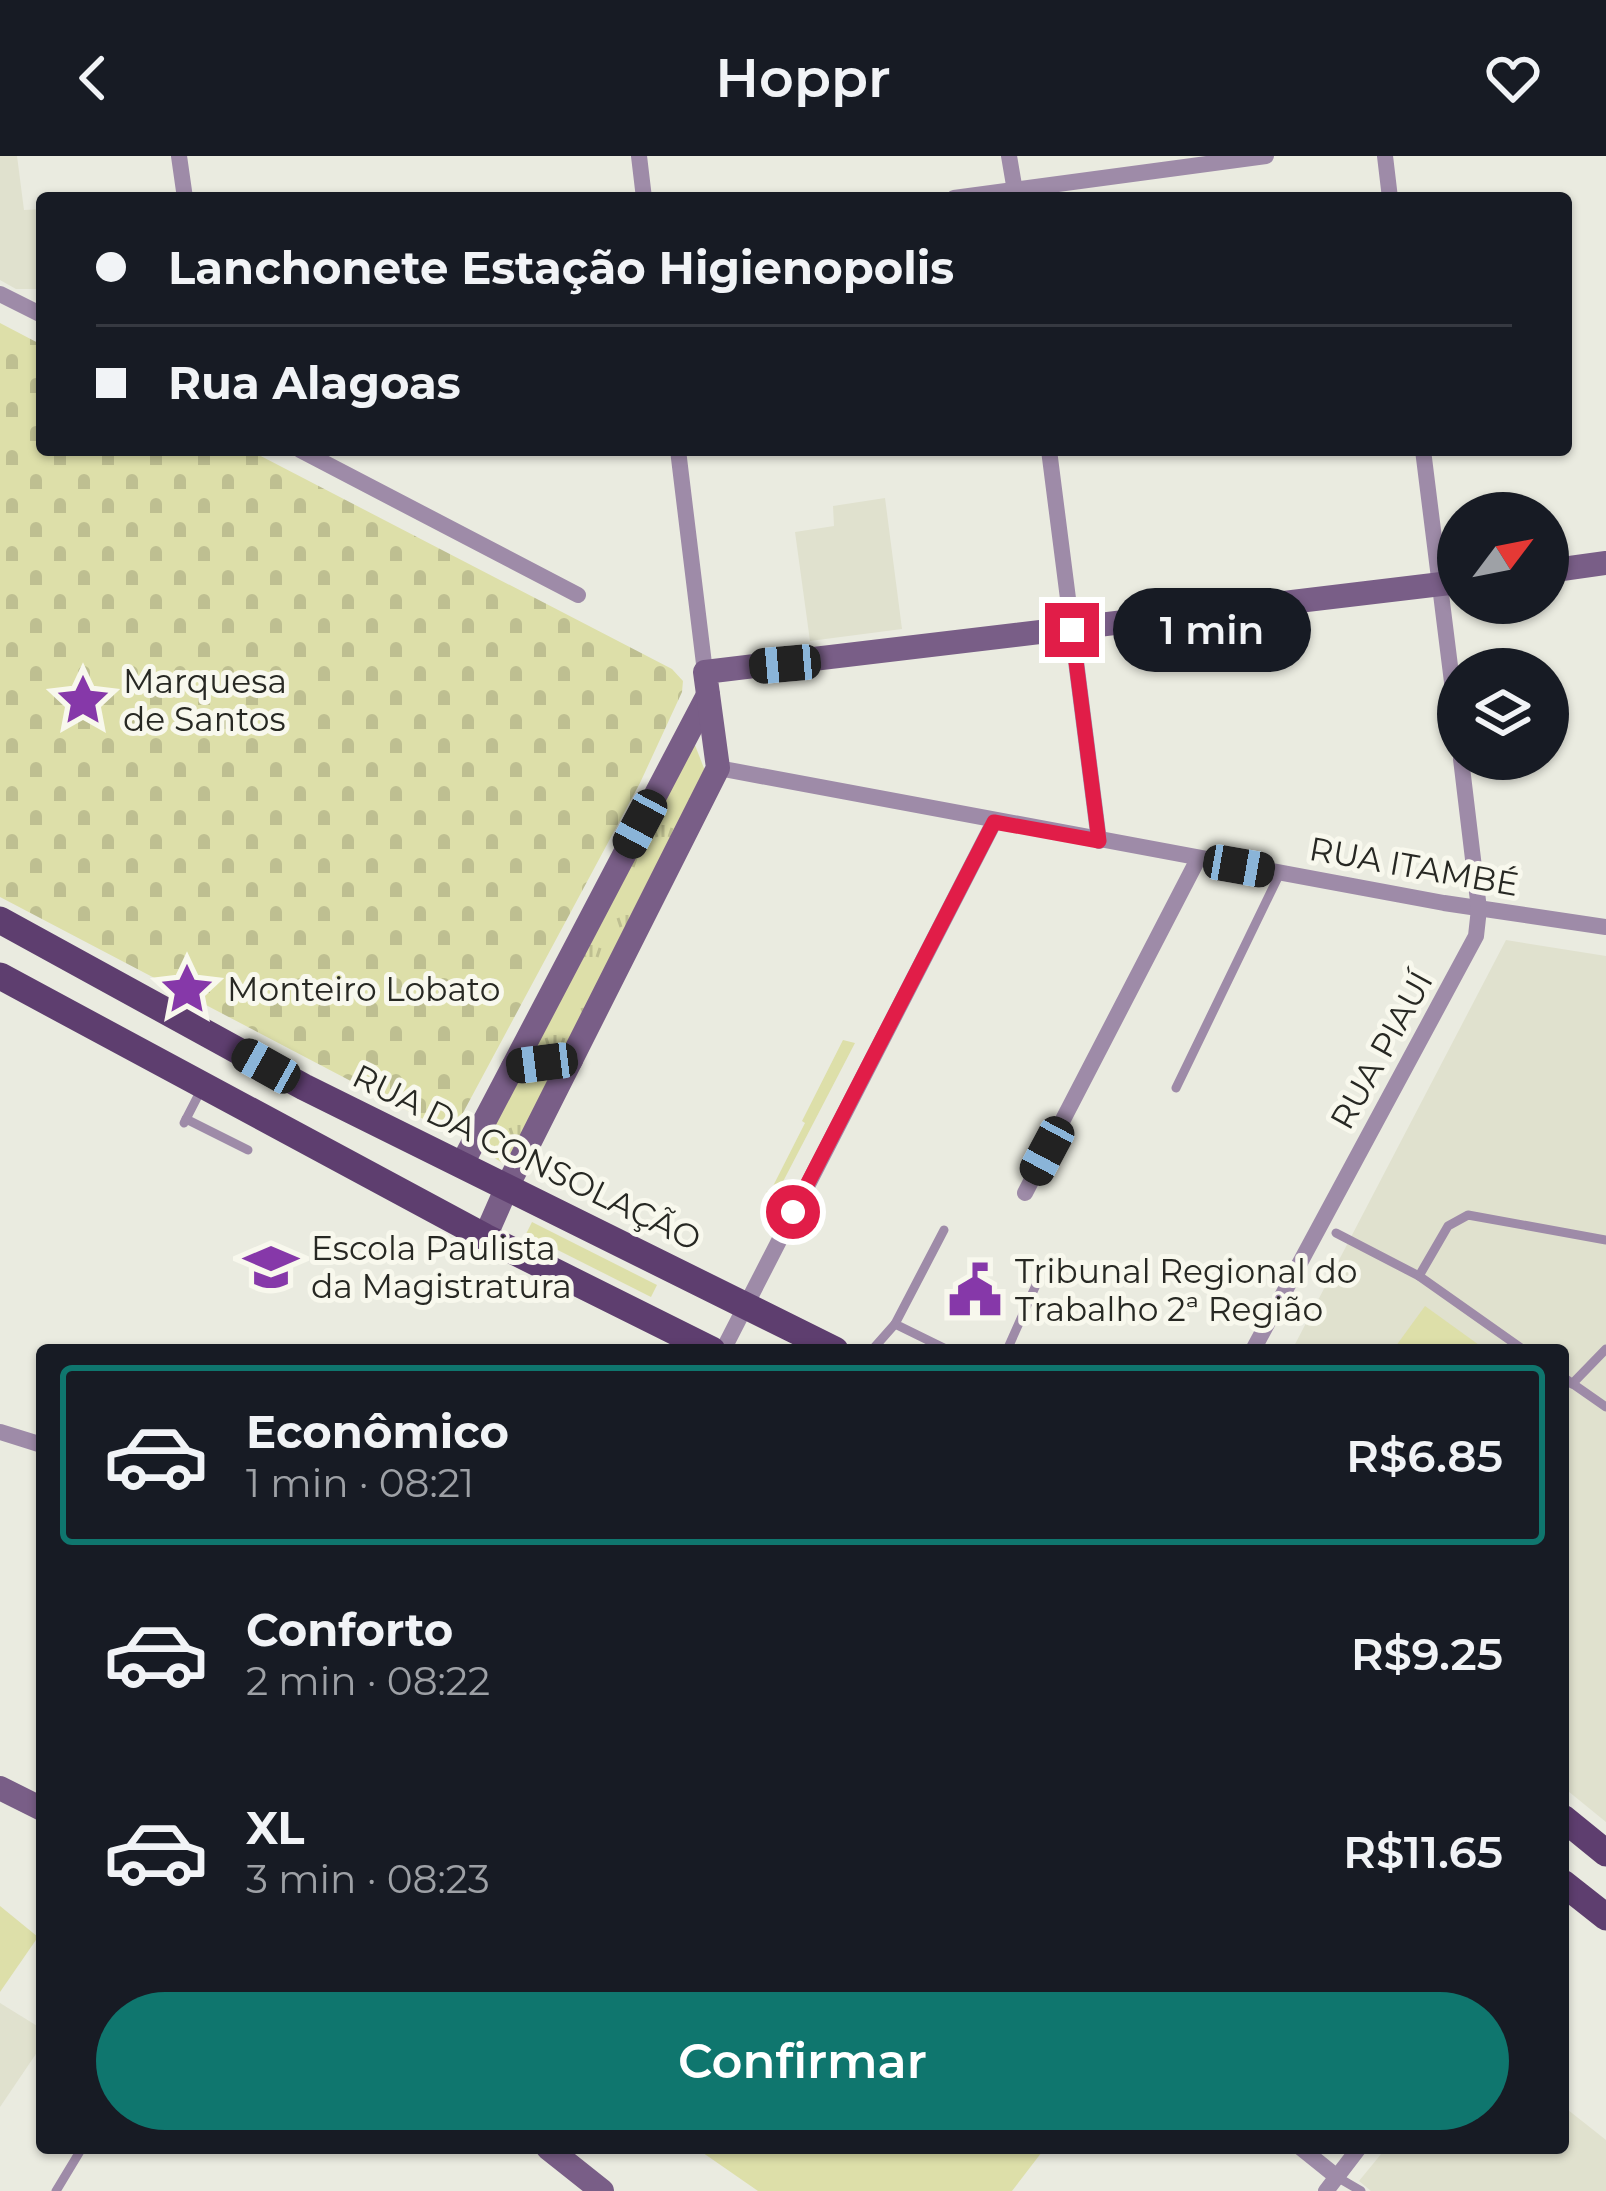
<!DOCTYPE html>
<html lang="pt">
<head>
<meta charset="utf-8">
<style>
	:root { --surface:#171b24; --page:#20242c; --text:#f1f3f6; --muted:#9ea1a6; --line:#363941; --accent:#0f766e }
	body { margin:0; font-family:Montserrat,sans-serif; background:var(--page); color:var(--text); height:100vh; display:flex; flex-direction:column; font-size:45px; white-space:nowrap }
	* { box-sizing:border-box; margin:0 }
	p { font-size:39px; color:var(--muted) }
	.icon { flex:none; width:66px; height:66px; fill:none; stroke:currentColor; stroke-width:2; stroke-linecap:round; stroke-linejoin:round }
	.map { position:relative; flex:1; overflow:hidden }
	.side { position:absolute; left:36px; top:1188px; width:1533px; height:810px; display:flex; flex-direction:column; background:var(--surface); border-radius:12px; box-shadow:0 3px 9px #0004 }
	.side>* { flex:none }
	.guide { position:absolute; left:36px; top:36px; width:1536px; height:264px; border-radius:12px; box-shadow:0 3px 9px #0004; display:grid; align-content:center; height:264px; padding:0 60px; background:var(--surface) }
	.needle { width:78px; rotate:58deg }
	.tools { position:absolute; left:1437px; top:336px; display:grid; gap:24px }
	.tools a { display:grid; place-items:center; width:132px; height:132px; border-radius:50%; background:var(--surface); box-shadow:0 3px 9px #0004; font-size:60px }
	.end { position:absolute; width:54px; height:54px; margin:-27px; border:15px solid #e11d48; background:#fff; box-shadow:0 0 0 6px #fff }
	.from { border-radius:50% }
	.bubble { position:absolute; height:84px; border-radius:42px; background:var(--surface); box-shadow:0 3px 9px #0004; font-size:39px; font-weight:600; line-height:84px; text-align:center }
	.car { position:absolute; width:36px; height:72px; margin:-36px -18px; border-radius:15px; box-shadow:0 0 9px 3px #0007; background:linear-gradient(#222 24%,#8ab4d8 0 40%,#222 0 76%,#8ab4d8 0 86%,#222 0) }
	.guide b { display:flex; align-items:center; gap:42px; height:114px; font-size:45px }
	.guide b+b { border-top:3px solid var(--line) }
	.guide i { width:30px; height:30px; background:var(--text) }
	ul { padding:21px 0 0; list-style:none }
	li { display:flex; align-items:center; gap:36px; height:180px; margin:0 24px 18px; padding:0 36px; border:6px solid transparent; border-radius:12px }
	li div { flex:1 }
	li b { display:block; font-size:45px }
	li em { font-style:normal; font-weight:600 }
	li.on { border-color:var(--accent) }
	li>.icon { width:108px; height:108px; stroke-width:1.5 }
	.action { display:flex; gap:24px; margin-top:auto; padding:24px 60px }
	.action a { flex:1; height:138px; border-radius:72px; background:var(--accent); color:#fff; font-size:48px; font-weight:600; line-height:138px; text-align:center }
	header { display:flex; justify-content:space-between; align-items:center; height:156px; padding:0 60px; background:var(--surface); font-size:54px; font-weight:600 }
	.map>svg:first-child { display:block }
</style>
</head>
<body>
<header><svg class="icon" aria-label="back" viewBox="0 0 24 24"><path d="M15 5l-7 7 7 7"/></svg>Hoppr<svg class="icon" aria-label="heart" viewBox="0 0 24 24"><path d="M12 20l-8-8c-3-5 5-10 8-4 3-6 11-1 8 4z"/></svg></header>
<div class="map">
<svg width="1606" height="2035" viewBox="0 0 1606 2035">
	<defs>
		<pattern id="cemetery-stones" width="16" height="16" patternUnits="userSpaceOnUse" patternTransform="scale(3)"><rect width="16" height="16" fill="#dddfa9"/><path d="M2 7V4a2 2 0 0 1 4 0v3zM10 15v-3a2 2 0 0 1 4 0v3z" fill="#bebf91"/></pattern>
		<pattern id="park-tufts" width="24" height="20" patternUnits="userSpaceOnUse" patternTransform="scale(3)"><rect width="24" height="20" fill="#dddfa9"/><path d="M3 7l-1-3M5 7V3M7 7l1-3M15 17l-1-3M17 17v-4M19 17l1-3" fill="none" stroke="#bebf91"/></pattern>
	</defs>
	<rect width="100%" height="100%" fill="#eaebe0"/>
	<!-- built -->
	<g fill="#e0e1ce">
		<polygon points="0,0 17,0 24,54 42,53 42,133 16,133 0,124"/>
		<polygon points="885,342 902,473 810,485 795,376 834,370 833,350"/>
		<polygon points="1506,784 1606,800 1606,1666 1563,1631 1563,1194 1292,1194"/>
		<polygon points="0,1847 42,1873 42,1889 0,1951"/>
		<polygon points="1563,1950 1606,1984 1606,2035 1371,2035 1359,2025 1386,1992 1563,1992"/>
	</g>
	<!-- green -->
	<g fill="#dddfa9">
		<polygon points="843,884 855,887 775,1041 766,1036 771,1034 805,967 802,965"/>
		<polygon points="532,1066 657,1129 651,1141 526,1078"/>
		<polygon points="1425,1150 1486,1194 1393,1194"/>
		<polygon points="0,1750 38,1781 0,1836"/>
		<polygon points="696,1992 1045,1992 1012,2035 758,2035"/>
	</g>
	<!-- cemetery -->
	<polygon fill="url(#cemetery-stones)" points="0,167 42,189 42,294 249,294 672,513 683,525 682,536 640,627 457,968 448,976 0,741"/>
	<!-- park -->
	<g fill="url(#park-tufts)">
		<polygon points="693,584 707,620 562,899 520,905"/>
		<polygon points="559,907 506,1009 476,991 517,914"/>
	</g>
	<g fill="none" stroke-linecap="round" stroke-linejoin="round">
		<!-- lane -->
		<g stroke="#9e8ba8" stroke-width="9">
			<polyline points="1176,932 1280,717"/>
			<polyline points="186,963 248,994"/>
			<polyline points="184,967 201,934"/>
			<polyline points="944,1074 895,1168 948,1194"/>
			<polyline points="1336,1077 1419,1120 1448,1070 1468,1059 1606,1084"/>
			<polyline points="1419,1120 1524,1194"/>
			<polyline points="872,1194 895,1168"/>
			<polyline points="1007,1194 1036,1129"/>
			<polyline points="1563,1221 1606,1251"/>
			<polyline points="1572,1228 1606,1193"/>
			<polyline points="1337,2021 1361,2035"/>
			<polyline points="56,2035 82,1992"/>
		</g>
		<!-- street -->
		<g stroke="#9e8ba8" stroke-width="16">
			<polyline points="179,0 185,42"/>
			<polyline points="639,0 644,42"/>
			<polyline points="1009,0 1016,41"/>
			<polyline points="1385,0 1390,42"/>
			<polyline points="954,42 1266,0"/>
			<polyline points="0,138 42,159"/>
			<polyline points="300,294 578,439"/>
			<polyline points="678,294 705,516"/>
			<polyline points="1049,294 1099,685"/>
			<polyline points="1423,294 1458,574"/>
			<polyline points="718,612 1444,747 1606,771"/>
			<polyline points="1025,1037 1198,703"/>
			<polyline points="723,1194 994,666"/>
			<polyline points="1253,1194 1476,780 1479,753 1461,603"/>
			<polyline points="0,1276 42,1289"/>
			<polyline points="1301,1992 1337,2021"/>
			<polyline points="1326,2035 1359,1992"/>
		</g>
		<!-- secondary -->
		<g stroke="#795e87" stroke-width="24">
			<polyline points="1548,415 1606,407"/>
			<polyline points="513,911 571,904"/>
			<polyline points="462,1008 708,539"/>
			<polyline points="485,1081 507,1031 718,612 705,516 1458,426"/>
			<polyline points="0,1632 42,1653"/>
			<polyline points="548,1992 602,2035"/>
		</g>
		<!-- primary -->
		<g stroke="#5e3e6f" stroke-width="27">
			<polyline points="0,764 304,931 835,1194"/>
			<polyline points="0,820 485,1081 712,1194"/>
			<polyline points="1563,1662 1606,1697"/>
			<polyline points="1563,1727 1606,1761"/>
		</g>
	</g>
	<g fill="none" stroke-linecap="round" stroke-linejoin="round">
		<!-- route -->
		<polyline stroke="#e11d48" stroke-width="15" points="793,1056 994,666 1099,685 1072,474"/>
	</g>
	<!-- icons -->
	<defs>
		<symbol id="sight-bare" viewBox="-9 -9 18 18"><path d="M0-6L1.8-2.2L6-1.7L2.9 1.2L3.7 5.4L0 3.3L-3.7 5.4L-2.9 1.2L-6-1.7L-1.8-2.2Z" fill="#8638a9" stroke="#f8f8ed" stroke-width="2.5" paint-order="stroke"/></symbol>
		<symbol id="school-bare" viewBox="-9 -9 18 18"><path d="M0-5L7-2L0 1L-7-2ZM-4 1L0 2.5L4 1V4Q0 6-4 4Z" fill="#8638a9" stroke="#f8f8ed" stroke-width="2.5" paint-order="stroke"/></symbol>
		<symbol id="civic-bare" viewBox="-9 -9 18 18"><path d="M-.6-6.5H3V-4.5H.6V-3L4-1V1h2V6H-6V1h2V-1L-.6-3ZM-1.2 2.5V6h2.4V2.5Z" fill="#8638a9" stroke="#f8f8ed" stroke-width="2.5" paint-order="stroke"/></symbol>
	</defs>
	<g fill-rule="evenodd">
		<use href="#sight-bare" x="45" y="506" width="76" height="76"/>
		<use href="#sight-bare" x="149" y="795" width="76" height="76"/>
		<use href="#school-bare" x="233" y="1073" width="76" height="76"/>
		<use href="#civic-bare" x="937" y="1096" width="76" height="76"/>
	</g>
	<g text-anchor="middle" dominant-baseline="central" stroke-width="10" stroke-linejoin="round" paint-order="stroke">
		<!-- poi labels -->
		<g font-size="33" fill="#272823" stroke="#f8f8ed" text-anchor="start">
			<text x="123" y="525">Marquesa<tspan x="123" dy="38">de Santos</tspan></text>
			<text x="227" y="833">Monteiro Lobato</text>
			<text x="311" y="1092">Escola Paulista<tspan x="311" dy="38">da Magistratura</tspan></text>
			<text x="1015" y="1115">Tribunal Regional do<tspan x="1015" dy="38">Trabalho 2ª Região</tspan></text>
		</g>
		<!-- street labels -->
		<g font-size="33" fill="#272823" stroke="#f8f8ed">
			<text transform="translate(1414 710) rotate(10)">RUA ITAMBÉ</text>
			<text transform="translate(1381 894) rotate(-61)">RUA PIAUÍ</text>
			<text transform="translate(527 1001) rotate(26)">RUA DA CONSOLAÇÃO</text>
		</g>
	</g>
</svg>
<div class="tools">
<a><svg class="needle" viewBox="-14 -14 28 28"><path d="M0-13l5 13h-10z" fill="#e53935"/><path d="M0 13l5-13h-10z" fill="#9ea1a6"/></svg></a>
<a><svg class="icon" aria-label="layers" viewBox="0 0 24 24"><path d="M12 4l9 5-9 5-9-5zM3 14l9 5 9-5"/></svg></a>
</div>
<i class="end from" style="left:793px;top:1056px"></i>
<i class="end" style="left:1072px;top:474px"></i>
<div class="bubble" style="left:1113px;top:432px;width:198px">1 min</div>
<i class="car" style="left:785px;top:508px;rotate:265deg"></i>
<i class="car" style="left:640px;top:668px;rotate:208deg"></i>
<i class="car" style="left:1239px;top:710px;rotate:100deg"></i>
<i class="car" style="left:542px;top:907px;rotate:263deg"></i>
<i class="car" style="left:266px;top:910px;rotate:299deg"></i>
<i class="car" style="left:1047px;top:995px;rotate:208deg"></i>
<div class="guide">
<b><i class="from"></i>Lanchonete Estação Higienopolis</b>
<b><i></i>Rua Alagoas</b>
</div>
<section class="side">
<ul>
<li class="on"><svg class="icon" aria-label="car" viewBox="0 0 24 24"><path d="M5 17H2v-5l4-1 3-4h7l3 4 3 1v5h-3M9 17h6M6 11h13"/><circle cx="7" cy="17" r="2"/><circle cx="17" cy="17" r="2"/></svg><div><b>Econômico</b><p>1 min · 08:21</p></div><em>R$6.85</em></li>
<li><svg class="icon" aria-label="car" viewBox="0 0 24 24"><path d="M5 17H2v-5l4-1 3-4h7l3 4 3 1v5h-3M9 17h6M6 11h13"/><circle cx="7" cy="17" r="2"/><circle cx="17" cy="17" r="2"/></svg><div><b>Conforto</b><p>2 min · 08:22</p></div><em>R$9.25</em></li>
<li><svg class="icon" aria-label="car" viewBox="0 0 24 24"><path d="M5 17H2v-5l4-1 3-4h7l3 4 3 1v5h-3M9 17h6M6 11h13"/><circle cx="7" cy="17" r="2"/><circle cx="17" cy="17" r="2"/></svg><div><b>XL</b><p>3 min · 08:23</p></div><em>R$11.65</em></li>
</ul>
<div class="action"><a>Confirmar</a></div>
</section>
</div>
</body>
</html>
